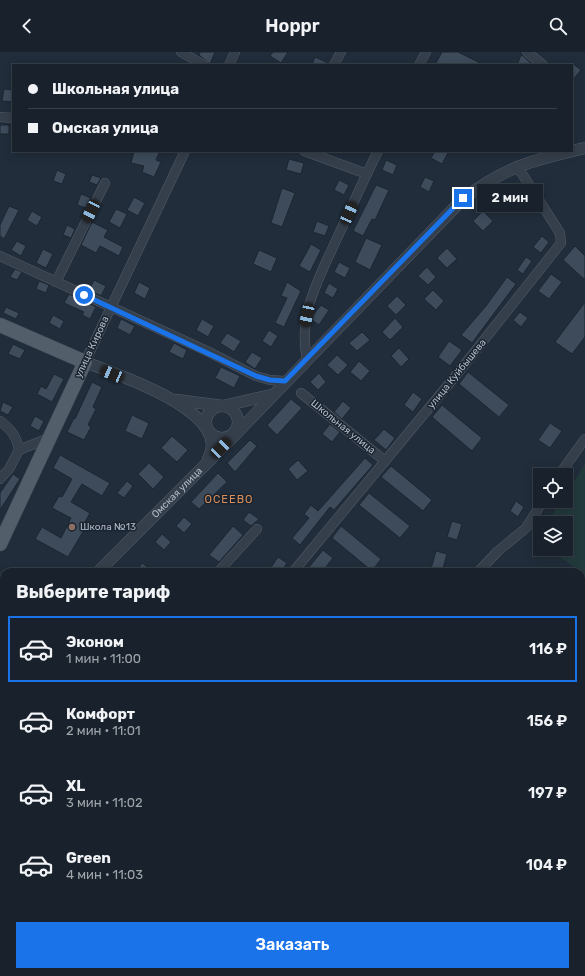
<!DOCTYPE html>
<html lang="ru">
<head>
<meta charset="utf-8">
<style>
	:root { --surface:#19222c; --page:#262f38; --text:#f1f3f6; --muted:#9fa4a9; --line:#373f48; --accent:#1a73e8 }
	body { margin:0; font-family:Rubik,sans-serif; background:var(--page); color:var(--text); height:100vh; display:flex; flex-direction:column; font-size:15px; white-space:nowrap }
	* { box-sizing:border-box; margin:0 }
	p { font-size:13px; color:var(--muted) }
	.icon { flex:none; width:22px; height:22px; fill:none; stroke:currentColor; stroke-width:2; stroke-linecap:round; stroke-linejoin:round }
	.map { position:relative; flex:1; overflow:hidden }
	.details { position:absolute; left:0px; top:516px; width:585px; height:408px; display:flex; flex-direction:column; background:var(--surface); border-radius:12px 12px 0 0; box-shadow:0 2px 10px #0003,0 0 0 1px var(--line) }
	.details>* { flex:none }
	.banner { position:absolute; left:12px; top:12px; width:561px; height:88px; border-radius:0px; box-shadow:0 2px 10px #0003,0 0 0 1px var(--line); display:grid; align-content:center; height:88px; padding:0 16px; background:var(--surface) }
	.buttons { position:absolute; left:533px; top:416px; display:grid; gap:8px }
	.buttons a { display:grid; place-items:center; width:40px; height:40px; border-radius:0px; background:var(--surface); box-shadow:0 2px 10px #0003,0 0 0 1px var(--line); font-size:20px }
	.end { position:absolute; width:18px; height:18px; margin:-9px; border:5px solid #1a73e8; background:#fff; box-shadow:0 0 0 2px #fff }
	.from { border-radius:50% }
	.bubble { position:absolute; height:28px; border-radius:0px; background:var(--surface); box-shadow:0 2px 10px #0003,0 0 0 1px var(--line); font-size:13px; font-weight:600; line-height:28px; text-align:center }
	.car { position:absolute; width:12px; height:24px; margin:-12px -6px; border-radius:5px; box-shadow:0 0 3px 1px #0007; background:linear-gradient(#222 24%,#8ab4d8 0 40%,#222 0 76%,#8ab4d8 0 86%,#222 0) }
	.banner b { display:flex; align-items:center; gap:14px; height:38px; font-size:15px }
	.banner b+b { border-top:1px solid var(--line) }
	.banner i { width:10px; height:10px; background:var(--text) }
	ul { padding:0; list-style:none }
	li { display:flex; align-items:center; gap:12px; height:66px; margin:0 8px 6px; padding:0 8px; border:2px solid transparent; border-radius:0px }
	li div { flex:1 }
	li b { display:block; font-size:15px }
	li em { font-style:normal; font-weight:600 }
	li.current { border-color:var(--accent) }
	li>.icon { width:36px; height:36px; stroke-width:1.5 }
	h2 { padding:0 16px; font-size:18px; line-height:48px }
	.cta { display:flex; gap:8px; margin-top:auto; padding:8px 16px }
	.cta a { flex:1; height:46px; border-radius:0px; background:var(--accent); color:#fff; font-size:16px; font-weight:600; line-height:46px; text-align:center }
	header { display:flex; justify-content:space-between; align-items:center; height:52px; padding:0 16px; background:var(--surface); font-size:18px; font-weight:600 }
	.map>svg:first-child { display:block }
</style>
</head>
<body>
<header><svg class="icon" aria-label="back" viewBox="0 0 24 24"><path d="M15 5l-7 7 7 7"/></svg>Hoppr<svg class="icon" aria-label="search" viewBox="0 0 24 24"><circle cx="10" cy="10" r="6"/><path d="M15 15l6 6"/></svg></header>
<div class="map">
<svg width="585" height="924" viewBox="0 0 585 924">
	<rect width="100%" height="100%" fill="#212d3b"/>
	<!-- green -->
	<polygon fill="#233a3c" points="585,412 585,522 547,497 566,497 566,471 547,471 561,449 566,449 566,442"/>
	<!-- building -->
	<g fill="#3d4b5b" stroke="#1c2632">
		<polygon points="200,0 215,0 210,12 199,3"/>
		<polygon points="273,0 288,0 281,11 270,4"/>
		<polygon points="442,0 458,0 484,13 435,13"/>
		<polygon points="521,3 523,4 533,13 517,13"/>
		<polygon points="315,5 328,11 328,13 312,13"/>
		<polygon points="572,11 581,18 572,29"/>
		<polygon points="4,37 13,38 13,50 2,49"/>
		<rect x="0" y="73" width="9" height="9"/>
		<polygon points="134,99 160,99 156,108 161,110 154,125 142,120 144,114 131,111"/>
		<polygon points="435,99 449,99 442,112 431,106"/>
		<polygon points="289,107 304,111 301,122 286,118"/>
		<polygon points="386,108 397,113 393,123 382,118"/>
		<polygon points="57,118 66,122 62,132 53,129"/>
		<polygon points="92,123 101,126 97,133 89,130"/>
		<polygon points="425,125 434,129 429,140 420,135"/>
		<polygon points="339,128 349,133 344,143 334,138"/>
		<polygon points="376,133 389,138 375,168 372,167 363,184 353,179"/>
		<polygon points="282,136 295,141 282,175 271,171"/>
		<polygon points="526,140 531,147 517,154 513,146"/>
		<polygon points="81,142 91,146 86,156 77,153"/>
		<polygon points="134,145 145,151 138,164 127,158"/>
		<polygon points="9,154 19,158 4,187 0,184 0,173"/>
		<polygon points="116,157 127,162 120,176 109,170"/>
		<polygon points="32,159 42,165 37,174 27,168"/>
		<polygon points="483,159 493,169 483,179 473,169"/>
		<polygon points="317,169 329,174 325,184 313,180"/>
		<polygon points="92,170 108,178 104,185 123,195 119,204 100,194 96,201 81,193"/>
		<polygon points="67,173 75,177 71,186 63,183"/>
		<polygon points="542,184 549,190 541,201 533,195"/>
		<polygon points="366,186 382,193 370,218 355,210"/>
		<polygon points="17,189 26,194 21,204 11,198"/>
		<polygon points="311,192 321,198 310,220 299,214"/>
		<polygon points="575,194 585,204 585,228 563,208"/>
		<polygon points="447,196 457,207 447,216 437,206"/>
		<polygon points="43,197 53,202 46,216 36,211"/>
		<polygon points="259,198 277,206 271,220 253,212"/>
		<polygon points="526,205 532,209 523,222 517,218"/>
		<polygon points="339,210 350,216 345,226 334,220"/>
		<polygon points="427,215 436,225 428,233 418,224"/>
		<polygon points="15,217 22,220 17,228 10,225"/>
		<polygon points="551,222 562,230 549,247 538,239"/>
		<polygon points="507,225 516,232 472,291 461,283 486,254"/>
		<polygon points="94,228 106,234 101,244 89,238"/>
		<polygon points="39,229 49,233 46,241 36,237"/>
		<polygon points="139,230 150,236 145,247 134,241"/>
		<polygon points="287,230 301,239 284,275 275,271 287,246 281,244"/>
		<polygon points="329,231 338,237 333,246 324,241"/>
		<polygon points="433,238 444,249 436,258 424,247"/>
		<polygon points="69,242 96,255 90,267 82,263 84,260 64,251"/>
		<polygon points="397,244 406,253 396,263 387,254"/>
		<polygon points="585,250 585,285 572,302 555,290"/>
		<polygon points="321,253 329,258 319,273 312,268 313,263"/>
		<polygon points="6,255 19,261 16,267 3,261"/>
		<polygon points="520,260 528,266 521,275 513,268"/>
		<polygon points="53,263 64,269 60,277 49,271"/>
		<polygon points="395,266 403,275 390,288 382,280"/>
		<polygon points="121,267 135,274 130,283 117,276"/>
		<polygon points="202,267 214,274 208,285 196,278"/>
		<polygon points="269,278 278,284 271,295 262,289"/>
		<polygon points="362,280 370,288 357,299 349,291"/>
		<polygon points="227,281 241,289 234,300 220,291"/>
		<polygon points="449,289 462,298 450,314 438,305"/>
		<polygon points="174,291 187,298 183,307 169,300"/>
		<polygon points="13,292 25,298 20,307 8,302"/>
		<polygon points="399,296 409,307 401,315 391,304"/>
		<polygon points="252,300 262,306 255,317 245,310"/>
		<polygon points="337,303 348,313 338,323 327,313"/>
		<polygon points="359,309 370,319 361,329 350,320"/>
		<polygon points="221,315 240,324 234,336 215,326"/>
		<polygon points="468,320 509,353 499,365 459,332"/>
		<polygon points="319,321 326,330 318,338 310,330"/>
		<polygon points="54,322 64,327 52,350 37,342 41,334 46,337"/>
		<polygon points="92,330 102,335 93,355 96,357 88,373 91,375 84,388 67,380 74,366 75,367"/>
		<polygon points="413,340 422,347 413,360 404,353"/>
		<polygon points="291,347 302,356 277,383 267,373"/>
		<polygon points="343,349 351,356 342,367 334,360"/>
		<polygon points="3,350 13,355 8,363 0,359"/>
		<polygon points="442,353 482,386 472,399 432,365"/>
		<polygon points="132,363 149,371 142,387 125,379"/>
		<polygon points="35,364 44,369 39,379 30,374"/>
		<polygon points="550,371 562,379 550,396 538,388"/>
		<polygon points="330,372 340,380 332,390 322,382"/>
		<polygon points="384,377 395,386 386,398 374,388"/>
		<polygon points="172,384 188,398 177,410 161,396"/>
		<polygon points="250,388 257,394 235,420 227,411"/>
		<polygon points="60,403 110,431 102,444 82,432 71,450 90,461 85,470 87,473 68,505 35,487 42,475 61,486 71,466 52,456 59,444 62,445 72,427 53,416"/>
		<polygon points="365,406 373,413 334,458 330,455 300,493 292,486 309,466 304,462 311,453 318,459"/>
		<polygon points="298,408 308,419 297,428 288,417"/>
		<polygon points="149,411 164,425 153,437 138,422"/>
		<polygon points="391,414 432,448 423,459 381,425"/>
		<polygon points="218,421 227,430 199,457 191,450"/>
		<polygon points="13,422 20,427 0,458 0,441"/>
		<polygon points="127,429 133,434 124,446 117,441"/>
		<polygon points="369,441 410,474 400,486 359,453"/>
		<polygon points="516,449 524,455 518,465 510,459"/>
		<polygon points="249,460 259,467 251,474 243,468"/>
		<polygon points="184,465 192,472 184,481 176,474"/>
		<polygon points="452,469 462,472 457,488 447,485"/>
		<polygon points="233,474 243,483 219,510 209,503"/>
		<polygon points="341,474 381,507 372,519 332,486"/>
		<polygon points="162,482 171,490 164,498 155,490"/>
		<polygon points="323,498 333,506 322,520 305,520"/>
		<polygon points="436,499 447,502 442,520 430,520"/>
		<polygon points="278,505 287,511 281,520 268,520"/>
		<polygon points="142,511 154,520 136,520"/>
	</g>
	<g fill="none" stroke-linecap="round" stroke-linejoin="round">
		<defs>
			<g id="minor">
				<polyline points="181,0 204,13"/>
				<polyline points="527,0 543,13"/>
				<polyline points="229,13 235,0"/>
				<polyline points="334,13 341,0"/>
				<polyline points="419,13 426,0"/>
				<polyline points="0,65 13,66"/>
				<polyline points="304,99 367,122"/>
				<polyline points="0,204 209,300 256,324 270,328 285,329"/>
				<polyline points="56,230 105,131"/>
				<path d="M307,307C297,262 321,222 339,182C352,154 364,127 378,99"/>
				<polyline points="85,310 185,99"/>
				<polyline points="301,341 385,409"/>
				<path d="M0,369C11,377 17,385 19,398L49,386"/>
				<polyline points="559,423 585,387"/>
				<polyline points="0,427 9,417 19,398"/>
				<polyline points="218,520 257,477"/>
				<polyline points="293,520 453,327 561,191 560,181 517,114"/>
				<polyline points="478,520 498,499 526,476 543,449"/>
				<polyline points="0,715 4,717"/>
				<polyline points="581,753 585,753"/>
				<polyline points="581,884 585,884"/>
				<polyline points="34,920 42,924"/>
				<polyline points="69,924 71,920"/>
				<polyline points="175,924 176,920"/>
				<polyline points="363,924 363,920"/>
				<polyline points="447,924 447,920"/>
			</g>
			<g id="tertiary">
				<path d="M85,310C115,322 235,360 208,407"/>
				<polyline points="177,348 223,354 271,343"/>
				<circle cx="222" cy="370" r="16"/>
				<path id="s1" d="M98,520L227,391L463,147C506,114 534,108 585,96"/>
			</g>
			<g id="secondary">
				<polyline points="0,533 4,534"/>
				<polyline points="581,621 585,621"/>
			</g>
			<g id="primary">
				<polyline points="0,273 85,310 0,492"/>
				<polyline points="0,903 4,905"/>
				<polyline points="13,920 16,924"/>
			</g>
		</defs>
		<!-- minor casing -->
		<use href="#minor" stroke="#535c69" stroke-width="10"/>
		<!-- tertiary casing -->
		<use href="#tertiary" stroke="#535c69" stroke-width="12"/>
		<!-- secondary casing -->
		<use href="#secondary" stroke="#535c69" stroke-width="13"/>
		<!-- primary casing -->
		<use href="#primary" stroke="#3e4854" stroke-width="15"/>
		<!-- minor -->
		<use href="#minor" stroke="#353f4b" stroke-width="9"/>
		<!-- tertiary -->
		<use href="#tertiary" stroke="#353f4b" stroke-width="11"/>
		<!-- secondary -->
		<use href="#secondary" stroke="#434e5e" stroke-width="12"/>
		<!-- primary -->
		<use href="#primary" stroke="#535e6b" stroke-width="14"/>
	</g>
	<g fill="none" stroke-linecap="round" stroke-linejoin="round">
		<!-- route -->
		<polyline stroke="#1a73e8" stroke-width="5" points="84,243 256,324 270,328 285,329 463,146"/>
	</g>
	<!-- markers -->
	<circle fill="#8d6e63" stroke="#1a2430" stroke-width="1.5" cx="72" cy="475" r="4"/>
	<g text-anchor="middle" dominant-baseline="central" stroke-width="3" stroke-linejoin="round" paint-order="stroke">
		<!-- street labels -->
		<g font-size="10" fill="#b0b9c7" stroke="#1a2430">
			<text transform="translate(92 295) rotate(-65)">улица Кирова</text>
			<text transform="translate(457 322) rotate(-51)">улица Куйбышева</text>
			<text transform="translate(343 375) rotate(39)">Школьная улица</text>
			<text stroke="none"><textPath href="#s1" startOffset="112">Омская улица</textPath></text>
		</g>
		<!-- poi labels -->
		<g font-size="10" fill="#b0b9c7" stroke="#1a2430" text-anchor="start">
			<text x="80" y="475">Школа №13</text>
		</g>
		<!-- neighbourhood labels -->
		<g font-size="11" letter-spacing="1" fill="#d88e5a" stroke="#1a2430">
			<text x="229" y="447">ОСЕЕВО</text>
		</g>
	</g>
</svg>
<div class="buttons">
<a><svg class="icon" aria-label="locate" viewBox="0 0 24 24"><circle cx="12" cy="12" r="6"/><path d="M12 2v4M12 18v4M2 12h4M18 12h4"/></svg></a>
<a><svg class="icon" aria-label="layers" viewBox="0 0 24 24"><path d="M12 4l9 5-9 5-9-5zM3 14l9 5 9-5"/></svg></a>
</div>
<i class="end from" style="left:84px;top:243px"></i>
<i class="end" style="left:463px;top:146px"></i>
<div class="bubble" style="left:477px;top:132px;width:66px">2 мин</div>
<i class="car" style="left:91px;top:159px;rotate:206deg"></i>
<i class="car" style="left:349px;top:161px;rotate:24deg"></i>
<i class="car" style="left:307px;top:263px;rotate:192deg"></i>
<i class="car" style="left:112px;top:322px;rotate:293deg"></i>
<i class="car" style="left:221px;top:396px;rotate:45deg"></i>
<div class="banner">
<b><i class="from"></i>Школьная улица</b>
<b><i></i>Омская улица</b>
</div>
<section class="details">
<h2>Выберите тариф</h2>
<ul>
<li class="current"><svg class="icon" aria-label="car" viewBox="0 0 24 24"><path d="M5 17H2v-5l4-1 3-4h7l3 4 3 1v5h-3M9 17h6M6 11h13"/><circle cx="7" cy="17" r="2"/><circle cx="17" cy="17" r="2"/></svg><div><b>Эконом</b><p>1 мин · 11:00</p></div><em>116 ₽</em></li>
<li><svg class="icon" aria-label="car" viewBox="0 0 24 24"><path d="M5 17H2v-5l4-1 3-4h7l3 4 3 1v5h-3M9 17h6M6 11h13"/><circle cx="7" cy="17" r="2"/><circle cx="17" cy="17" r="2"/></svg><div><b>Комфорт</b><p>2 мин · 11:01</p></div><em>156 ₽</em></li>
<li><svg class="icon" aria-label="car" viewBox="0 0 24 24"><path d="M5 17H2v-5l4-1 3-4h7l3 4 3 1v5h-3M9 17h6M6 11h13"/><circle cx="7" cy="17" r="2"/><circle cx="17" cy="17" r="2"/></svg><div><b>XL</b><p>3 мин · 11:02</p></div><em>197 ₽</em></li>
<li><svg class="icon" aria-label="car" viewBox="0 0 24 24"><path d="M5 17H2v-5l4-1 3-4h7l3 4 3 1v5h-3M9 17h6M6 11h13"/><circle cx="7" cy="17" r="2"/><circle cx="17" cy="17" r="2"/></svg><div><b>Green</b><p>4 мин · 11:03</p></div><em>104 ₽</em></li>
</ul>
<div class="cta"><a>Заказать</a></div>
</section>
</div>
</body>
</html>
